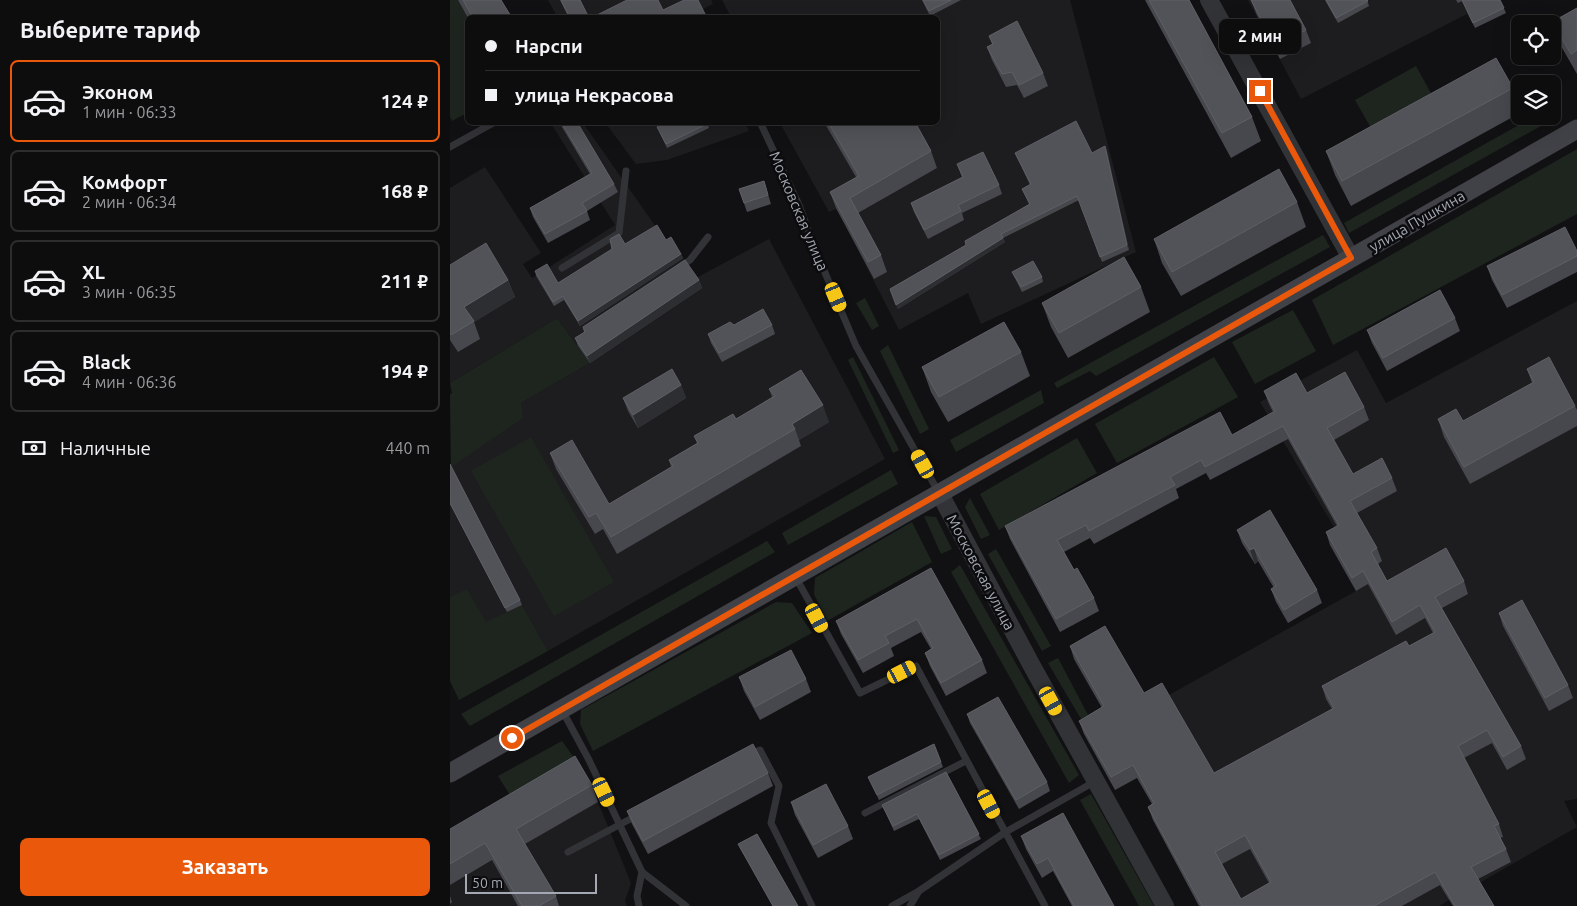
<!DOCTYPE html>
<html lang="ru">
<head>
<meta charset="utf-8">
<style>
	:root { --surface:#0d0d0e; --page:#161617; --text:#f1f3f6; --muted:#9a9c9e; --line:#2d2d2e; --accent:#ea580c }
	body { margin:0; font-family:Ubuntu,sans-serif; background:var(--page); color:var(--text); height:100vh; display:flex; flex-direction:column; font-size:19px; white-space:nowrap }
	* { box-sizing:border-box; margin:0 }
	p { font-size:16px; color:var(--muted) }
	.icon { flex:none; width:28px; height:28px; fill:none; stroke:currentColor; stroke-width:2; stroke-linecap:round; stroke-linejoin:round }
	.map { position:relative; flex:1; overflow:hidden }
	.details { display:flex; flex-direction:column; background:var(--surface); width:450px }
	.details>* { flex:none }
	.guide { position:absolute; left:15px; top:15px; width:475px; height:110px; border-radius:8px; box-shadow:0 5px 20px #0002,0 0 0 1px var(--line); display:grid; align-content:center; height:110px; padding:0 20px; background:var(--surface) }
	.fabs { position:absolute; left:1061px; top:15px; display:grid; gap:10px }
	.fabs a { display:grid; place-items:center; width:50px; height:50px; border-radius:8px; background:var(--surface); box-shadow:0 5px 20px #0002,0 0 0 1px var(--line); font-size:25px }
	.scale { position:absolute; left:15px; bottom:12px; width:132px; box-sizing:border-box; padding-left:5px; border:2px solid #a3a8b2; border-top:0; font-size:14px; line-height:18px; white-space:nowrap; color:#a3a8b2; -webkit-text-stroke:4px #0c0c0e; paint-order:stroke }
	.end { position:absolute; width:22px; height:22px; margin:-11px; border:6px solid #ea580c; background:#fff; box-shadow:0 0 0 2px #fff }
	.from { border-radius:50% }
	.bubble { position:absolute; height:35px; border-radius:8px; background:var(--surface); box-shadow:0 5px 20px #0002,0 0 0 1px var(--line); font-size:16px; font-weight:700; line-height:35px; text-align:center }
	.car { position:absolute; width:15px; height:30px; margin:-15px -8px; border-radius:6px; box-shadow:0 0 4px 1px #0007; background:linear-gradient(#f5c518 24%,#345 0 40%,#f5c518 0 76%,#345 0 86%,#f5c518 0) }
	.guide b { display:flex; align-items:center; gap:18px; height:48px; font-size:19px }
	.guide b+b { border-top:1px solid var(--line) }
	.guide i { width:12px; height:12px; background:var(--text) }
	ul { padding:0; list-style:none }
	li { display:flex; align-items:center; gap:15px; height:82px; margin:0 10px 8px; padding:0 10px; border:2px solid var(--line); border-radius:8px }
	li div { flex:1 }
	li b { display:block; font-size:19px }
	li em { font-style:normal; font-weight:700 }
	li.active { border-color:var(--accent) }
	li>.icon { width:45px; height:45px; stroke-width:1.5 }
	h2 { padding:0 20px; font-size:22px; line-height:60px }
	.pay { display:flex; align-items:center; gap:12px; height:55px; padding:0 20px; font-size:19px }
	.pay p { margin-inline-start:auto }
	.button { display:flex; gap:10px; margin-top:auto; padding:10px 20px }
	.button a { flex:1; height:58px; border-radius:8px; background:var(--accent); color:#fff; font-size:20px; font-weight:700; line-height:58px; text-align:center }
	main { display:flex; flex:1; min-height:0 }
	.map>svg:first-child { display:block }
</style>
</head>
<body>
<main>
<section class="details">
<h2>Выберите тариф</h2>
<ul>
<li class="active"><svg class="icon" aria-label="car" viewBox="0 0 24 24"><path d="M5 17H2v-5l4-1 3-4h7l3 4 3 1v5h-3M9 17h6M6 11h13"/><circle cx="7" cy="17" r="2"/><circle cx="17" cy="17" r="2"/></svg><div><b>Эконом</b><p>1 мин · 06:33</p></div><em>124 ₽</em></li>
<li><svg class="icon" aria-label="car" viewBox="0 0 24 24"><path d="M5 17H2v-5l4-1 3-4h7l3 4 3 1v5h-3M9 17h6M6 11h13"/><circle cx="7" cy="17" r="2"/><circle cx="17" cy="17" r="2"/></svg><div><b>Комфорт</b><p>2 мин · 06:34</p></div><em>168 ₽</em></li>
<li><svg class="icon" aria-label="car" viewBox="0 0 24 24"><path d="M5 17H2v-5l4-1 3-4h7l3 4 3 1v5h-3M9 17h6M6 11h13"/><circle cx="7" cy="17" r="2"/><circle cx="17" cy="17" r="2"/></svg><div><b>XL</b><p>3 мин · 06:35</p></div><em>211 ₽</em></li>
<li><svg class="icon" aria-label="car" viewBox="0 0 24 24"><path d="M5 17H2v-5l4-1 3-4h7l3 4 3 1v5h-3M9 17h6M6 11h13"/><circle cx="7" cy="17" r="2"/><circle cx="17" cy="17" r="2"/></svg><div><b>Black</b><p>4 мин · 06:36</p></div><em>194 ₽</em></li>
</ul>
<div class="pay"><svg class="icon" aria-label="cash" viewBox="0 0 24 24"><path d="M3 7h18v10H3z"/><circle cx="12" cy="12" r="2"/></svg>Наличные<p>440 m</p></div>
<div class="button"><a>Заказать</a></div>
</section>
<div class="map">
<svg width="1127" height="906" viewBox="0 0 1127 906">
	<rect width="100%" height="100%" fill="#111113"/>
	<!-- built -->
	<g fill="#1d1d1f">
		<polygon points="98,0 261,0 263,4 251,10 255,17 108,18"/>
		<polygon points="272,0 620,0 686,252 531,324 518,293 449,330 395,225 386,209 379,212 330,123 488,122 488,18 275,17 280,15"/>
		<polygon points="798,0 1051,0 1056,13 1025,28 1017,14 851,99"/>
		<polygon points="100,122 133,123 218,244 232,257 246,278 319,239 435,459 98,651 72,605 36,623 17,590 0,597 0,465 71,403 140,363 107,318 0,383 0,188 35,167 91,253 73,264 82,278 165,225"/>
		<polygon points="159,122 295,122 299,131 217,160 186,164 157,125"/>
		<polygon points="1127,301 1127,799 1114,801 1127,827 989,906 749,906 703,820 716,813 717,696 906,591 880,545 891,539 810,402 907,350 936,403"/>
		<polygon points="131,773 148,802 181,883 175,901 177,906 0,906 0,850"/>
	</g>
	<!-- green -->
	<g fill="#1e251f">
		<polygon points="0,0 8,0 18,17 17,113 2,121 0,117"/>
		<polygon points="966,66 982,95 921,128 905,100"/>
		<polygon points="1085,116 1091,126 899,233 894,223"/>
		<polygon points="1127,149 1127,214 883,345 862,300"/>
		<polygon points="873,235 880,247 646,376 640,371 607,388 604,383"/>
		<polygon points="415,298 429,326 422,330 406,303"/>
		<polygon points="843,310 866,351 805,384 782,342"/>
		<polygon points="107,318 140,363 71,403 73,418 1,467 0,395 2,393 0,383"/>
		<polygon points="438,345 479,429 470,434 430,351"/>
		<polygon points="403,357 449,450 443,453 398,360"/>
		<polygon points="764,357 788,397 667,463 645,424"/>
		<polygon points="591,390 594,403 506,452 500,440"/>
		<polygon points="81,437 164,582 104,616 21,471"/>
		<polygon points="627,438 647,473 549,530 530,494"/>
		<polygon points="441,470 448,484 338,545 332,533"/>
		<polygon points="520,498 540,535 531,539 515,507"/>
		<polygon points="474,516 486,517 502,549 491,554"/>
		<polygon points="462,522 482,562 377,621 364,594 365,578"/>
		<polygon points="317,541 325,552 20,726 11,714"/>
		<polygon points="546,549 601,646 592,651 538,554"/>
		<polygon points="510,565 629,775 619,783 501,572"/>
		<polygon points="17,589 36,622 72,605 98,651 9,700 0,681 0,597"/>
		<polygon points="326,602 342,603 362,633 143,751 130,724 131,710"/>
		<polygon points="608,658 638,715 631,719 598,663"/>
		<polygon points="112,741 125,759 60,795 48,776"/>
		<polygon points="641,794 704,906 689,906 630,800"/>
	</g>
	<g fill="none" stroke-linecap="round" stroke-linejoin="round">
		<!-- service -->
		<g stroke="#323337" stroke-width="7">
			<polyline points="310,122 349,205 365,249 406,346 489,493"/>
			<polyline points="0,147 45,122"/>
			<polyline points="230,267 240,260 258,237"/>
			<polyline points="112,268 169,233 176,171"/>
			<polyline points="345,576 410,693 466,666 595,906"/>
			<polyline points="112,710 139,760 192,872 236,906"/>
			<polyline points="299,755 310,750 329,786 321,823 362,906"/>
			<polyline points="415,813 516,761"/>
			<polyline points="118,852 186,816"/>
			<polyline points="189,906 187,896 192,872"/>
			<polyline points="442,906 469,891"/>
			<polyline points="460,906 469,891 554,833 644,782"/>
		</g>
		<!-- tertiary -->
		<g stroke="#323337" stroke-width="18">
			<polyline points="759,0 901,258"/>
			<polyline points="490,494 582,666 715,906"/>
		</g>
		<!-- secondary -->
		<polyline stroke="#414247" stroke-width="19" points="0,773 1127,129"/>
	</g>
	<!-- wall -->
	<g fill="#47484e" fill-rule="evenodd">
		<polygon points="8,0 51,0 62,18 18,18"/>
		<polygon points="110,0 130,0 139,18 119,18"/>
		<polygon points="472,0 511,0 480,16"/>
		<polygon points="695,0 739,0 802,117 811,141 781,158"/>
		<polygon points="801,0 856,30 861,43 830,59 806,13"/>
		<polygon points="875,0 917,0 919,6 888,23"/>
		<polygon points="1006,0 1050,0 1056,13 1025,28 1012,1 1008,3"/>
		<polygon points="1127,8 1127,74 1111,46 1102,22"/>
		<polygon points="539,36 593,73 598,86 574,98 567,85 556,87 542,60 537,47 542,44"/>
		<polygon points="1063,88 1070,108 1070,113 901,206 885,175 876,151"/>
		<polygon points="109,122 127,122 164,184 168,192 137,211 140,220 98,243 83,217 80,208 140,174"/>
		<polygon points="257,122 259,128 217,148 207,127"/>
		<polygon points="374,122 465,122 481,151 487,168 408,213 431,255 437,272 424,279 386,208 380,192 406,177"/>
		<polygon points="655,146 679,250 652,262 629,200 553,238 555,242 448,309 440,289 516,245 579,204 572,189 580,185 565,153 642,153"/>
		<polygon points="507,164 549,185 552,194 512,213 514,220 478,239 464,212 461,203 512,177"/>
		<polygon points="314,181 321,204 297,212 289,189"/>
		<polygon points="847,202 856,227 731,296 712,263 704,239"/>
		<polygon points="216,240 231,254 233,258 130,326 114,300 104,306 86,276 85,271 108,283 175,244"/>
		<polygon points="1127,251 1127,272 1057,308 1042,280 1037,266"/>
		<polygon points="0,265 58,280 65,297 24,322 30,339 8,352 0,340"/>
		<polygon points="562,272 592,277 593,282 572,292"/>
		<polygon points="249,280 252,288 140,363 128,346 125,338 134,332 133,327"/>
		<polygon points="691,287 700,312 618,358 601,327 592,303"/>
		<polygon points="1005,318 1010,331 937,371 922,343 917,330"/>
		<polygon points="284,325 322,325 325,334 272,362 261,343 258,334"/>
		<polygon points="571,352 580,376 498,422 481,392 472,367"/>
		<polygon points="1077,369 1125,406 1127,410 1127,426 1020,484 994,437 988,419 1013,421 1082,383"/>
		<polygon points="231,385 236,398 188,428 178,411 173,398"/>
		<polygon points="319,389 379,422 349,440 351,446 167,554 153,529 145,534 106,469 100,453 159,504 221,467 219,460 247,443 244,436 286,419 322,397"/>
		<path d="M814,391L857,393L914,407L919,420L884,440L903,474L942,478L947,491L907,513L927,548L932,561L928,564L937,581H1014L1018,594L992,608L1071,746L1076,759L1057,770L1042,743L1014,758L1049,824L1053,837L1050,838L1056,849L1061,862L1028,879L1044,906H1003L990,885L952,906H749L703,820L698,807L702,804L687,778L665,790L634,734L629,721L652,708L624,659L620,646L694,693L764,773L882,709L876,699L872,686L959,646L983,633L975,618L946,635L918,584L906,591L880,545L876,532L887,526L838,439L760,480L756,473L726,489L729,498L644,544L640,538L614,552L624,570L644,598L649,611L610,632L560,539L555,526L782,435L823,412L819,404ZM800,849L819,883L791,899L772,864Z"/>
		<polygon points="0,464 70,600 72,605 57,612 0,504"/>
		<polygon points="787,530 867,590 872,603 838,623 826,602 821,589 824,588 808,561 805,564 792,543"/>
		<polygon points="481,568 532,660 537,673 496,696 480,666 475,653 481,649 471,632 441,648 444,656 413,673 391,634 386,621"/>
		<polygon points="1049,613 1118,685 1123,698 1099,711 1053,626"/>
		<polygon points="289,677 356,679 361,692 310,720 294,691"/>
		<polygon points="517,714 597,782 600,791 569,809 520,723"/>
		<polygon points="484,744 493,767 429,800 418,777"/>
		<polygon points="496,772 531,839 490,860 469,819 444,831 432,805"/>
		<polygon points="318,773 323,786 198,854 182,824 177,811"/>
		<polygon points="142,785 148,802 75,844 106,896 109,906 68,906 42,860 0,885 0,829"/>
		<polygon points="341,802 398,826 403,839 368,858 345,815"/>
		<polygon points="571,836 664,906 622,906 603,871 592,878 576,849"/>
		<polygon points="288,844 348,906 323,906 290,848"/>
		<polygon points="0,896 2,902 0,904"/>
	</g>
	<!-- shaded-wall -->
	<g fill="#2d2e32">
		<polygon points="655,146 657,150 679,250 677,245"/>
		<polygon points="553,238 555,242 448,309 446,305"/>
		<polygon points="231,254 233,258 130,326 128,321"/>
		<polygon points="58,280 65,297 24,322 14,307"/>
		<polygon points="249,280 252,288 140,363 137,356"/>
		<polygon points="231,385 236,398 188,428 183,415"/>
		<polygon points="373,405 379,422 349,440 345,429 342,424"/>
		<polygon points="804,548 808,561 805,564 800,550"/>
	</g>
	<!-- building -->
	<g fill="#515358" stroke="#5e6066" fill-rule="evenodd">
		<polygon points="13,0 51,0 62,18 23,18"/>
		<polygon points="111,0 130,0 139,18 120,18"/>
		<polygon points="177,0 208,0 213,10 234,0 248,0 257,18 141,18"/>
		<polygon points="473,0 501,0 479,11"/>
		<polygon points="699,0 739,0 802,117 772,133"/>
		<polygon points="801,0 840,0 856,30 825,46"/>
		<polygon points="876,0 917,0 918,1 886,18"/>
		<polygon points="1012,0 1050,0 1054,8 1023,23"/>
		<polygon points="1127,8 1127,50 1121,54 1102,22"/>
		<polygon points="567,21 593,73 569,85 562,72 552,74 537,47 543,44 539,36"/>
		<polygon points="1046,58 1063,88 892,181 876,151"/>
		<polygon points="626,121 642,153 655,146 677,245 650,257 627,196 551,234 553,238 446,305 440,289 516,245 515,241 580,204 572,189 581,184 565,153"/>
		<polygon points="111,122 127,122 164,184 132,203 137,211 95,234 80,208 142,173"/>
		<polygon points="216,122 257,122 257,124 216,144 207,127"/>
		<polygon points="378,122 465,122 481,151 400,198 431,255 418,262 380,192 409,176"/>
		<polygon points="533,152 549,185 508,205 511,211 474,230 461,203 513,177 507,164"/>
		<polygon points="829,169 847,202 722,272 704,239"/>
		<polygon points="314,181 318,195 294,203 289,189"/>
		<polygon points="207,225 216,240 221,237 231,254 128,321 113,296 103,302 85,271 97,264 108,283 162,249 160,239 169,234 175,244"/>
		<polygon points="1115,227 1127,251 1127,256 1052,295 1037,266"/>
		<polygon points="36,243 58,280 14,307 24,321 1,335 0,333 0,265"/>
		<polygon points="674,257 691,287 609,333 592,303"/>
		<polygon points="235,260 249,280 137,356 125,338 135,332 133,327"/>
		<polygon points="583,261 592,277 571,287 562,272"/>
		<polygon points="990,290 1005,318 933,358 917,330"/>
		<polygon points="313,309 322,325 269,353 258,334 280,322 284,325"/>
		<polygon points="554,322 571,352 489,397 472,367"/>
		<polygon points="1099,357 1125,406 1014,467 988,419 1006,409 1013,421 1084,382 1077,369"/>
		<polygon points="222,369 231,385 183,415 173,398"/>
		<polygon points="351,370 373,405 342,424 345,429 161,537 146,513 139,517 100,453 122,440 159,504 223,466 219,460 248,443 244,436 283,414 286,419 325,396 319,389"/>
		<path d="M895,372L914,407L877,428L903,474L932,458L942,478L900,501L927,548L921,552L937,581L996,548L1014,581L985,597L1071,746L1053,757L1037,730L1008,746L1049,824L1044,826L1056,849L1021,867L1044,906H1005L985,872L924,906H752L698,807L704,803L683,765L661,777L629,721L654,706L620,646L655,626L694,693L712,683L764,773L884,708L872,686L956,641L959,646L985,632L970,605L942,622L913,571L902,578L876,532L889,525L833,426L755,467L751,460L720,477L725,485L639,531L636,525L607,540L624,570L627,568L644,598L606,619L555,526L770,412L782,435L825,411L814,391L846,373L857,393ZM795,835L821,882L791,899L765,852Z"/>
		<polygon points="0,464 70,600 55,608 0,503"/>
		<polygon points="820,510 867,590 834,610 821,589 826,586 804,548 800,550 787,530"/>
		<polygon points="481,568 532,660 491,683 475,653 483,648 467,619 435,636 439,643 408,660 386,621"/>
		<polygon points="1072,600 1118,685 1095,698 1049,613"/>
		<polygon points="341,650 356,679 305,707 289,677"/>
		<polygon points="548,697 597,782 566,800 517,714"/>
		<polygon points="303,744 318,773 193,841 177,811"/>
		<polygon points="484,744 491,762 427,795 418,777"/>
		<polygon points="125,756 142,785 66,829 106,896 89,906 72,906 35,843 0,864 0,829"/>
		<polygon points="496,772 529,834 489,855 467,814 443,826 432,805"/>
		<polygon points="376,784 398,826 363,845 341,802"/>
		<polygon points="613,813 664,906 624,906 598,858 587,864 571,836"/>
		<polygon points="307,834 348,906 323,906 288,844"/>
	</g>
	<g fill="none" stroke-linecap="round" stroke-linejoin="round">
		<!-- route -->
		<polyline stroke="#ea580c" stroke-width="6" points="62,738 901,258 810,91"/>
	</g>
	<g text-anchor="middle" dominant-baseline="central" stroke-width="5" stroke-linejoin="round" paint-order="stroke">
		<!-- street labels -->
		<g font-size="15" fill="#a3a8b2" stroke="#0c0c0e">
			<text transform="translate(349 211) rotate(67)">Московская улица</text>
			<text transform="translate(967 221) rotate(-30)">улица Пушкина</text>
			<text transform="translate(531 572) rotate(62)">Московская улица</text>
		</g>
	</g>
</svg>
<div class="fabs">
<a><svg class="icon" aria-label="locate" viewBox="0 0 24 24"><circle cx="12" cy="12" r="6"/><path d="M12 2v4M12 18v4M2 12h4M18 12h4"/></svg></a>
<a><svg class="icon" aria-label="layers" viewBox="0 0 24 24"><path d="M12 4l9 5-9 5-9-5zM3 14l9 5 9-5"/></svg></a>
</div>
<div class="scale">50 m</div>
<i class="end from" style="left:62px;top:738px"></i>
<i class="end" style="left:810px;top:91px"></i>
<div class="bubble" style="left:769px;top:19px;width:82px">2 мин</div>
<i class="car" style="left:386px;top:297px;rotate:157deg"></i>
<i class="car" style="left:473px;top:464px;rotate:331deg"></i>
<i class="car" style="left:367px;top:618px;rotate:152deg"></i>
<i class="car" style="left:452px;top:672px;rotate:63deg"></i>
<i class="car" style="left:601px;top:701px;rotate:151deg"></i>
<i class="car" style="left:154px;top:792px;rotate:155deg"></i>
<i class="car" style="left:539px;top:804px;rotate:152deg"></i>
<div class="guide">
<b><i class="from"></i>Нарспи</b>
<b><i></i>улица Некрасова</b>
</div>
</div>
</main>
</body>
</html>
